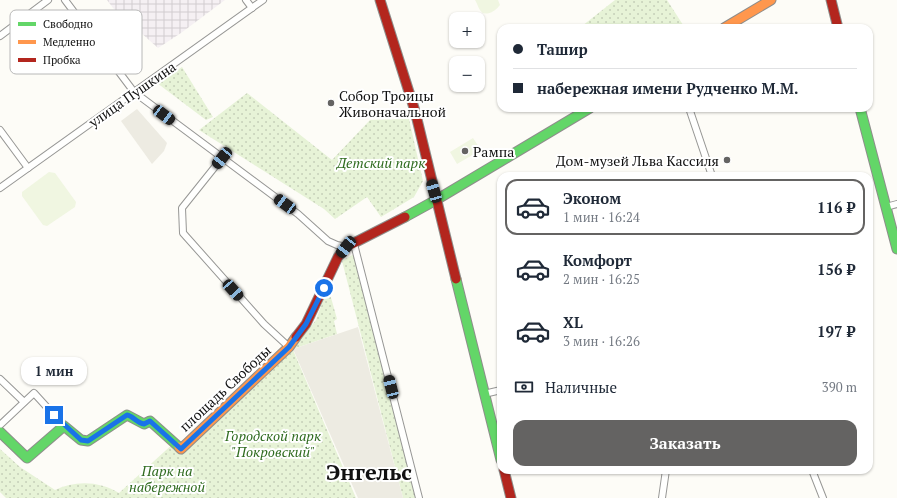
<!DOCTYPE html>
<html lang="ru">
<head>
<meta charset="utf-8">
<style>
	:root { --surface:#fff; --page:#f6f6f7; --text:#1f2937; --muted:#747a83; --line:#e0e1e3; --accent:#646362 }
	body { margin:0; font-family:"PT Serif",serif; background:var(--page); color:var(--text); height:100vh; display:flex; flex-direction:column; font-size:15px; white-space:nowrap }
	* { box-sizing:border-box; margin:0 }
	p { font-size:13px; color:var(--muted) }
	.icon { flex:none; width:22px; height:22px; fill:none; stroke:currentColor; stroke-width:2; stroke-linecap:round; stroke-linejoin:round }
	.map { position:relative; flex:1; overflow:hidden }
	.details { position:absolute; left:497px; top:172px; width:376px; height:302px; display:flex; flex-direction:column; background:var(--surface); border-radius:12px; box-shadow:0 1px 3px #0004 }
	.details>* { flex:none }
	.hud { position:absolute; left:497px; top:24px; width:376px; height:88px; border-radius:12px; box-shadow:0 1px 3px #0004; display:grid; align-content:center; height:88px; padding:0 16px; background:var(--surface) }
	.fabs { position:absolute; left:449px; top:12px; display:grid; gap:8px }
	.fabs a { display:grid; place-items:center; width:36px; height:36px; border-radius:8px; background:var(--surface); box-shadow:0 1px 3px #0004; font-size:20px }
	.end { position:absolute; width:18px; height:18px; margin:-9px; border:5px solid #1a73e8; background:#fff; box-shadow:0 0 0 2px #fff }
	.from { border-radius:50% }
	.bubble { position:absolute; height:28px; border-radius:12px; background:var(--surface); box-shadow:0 1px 3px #0004; font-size:13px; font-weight:800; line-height:28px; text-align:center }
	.car { position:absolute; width:12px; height:24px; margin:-12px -6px; border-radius:5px; box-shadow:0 0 3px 1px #0007; background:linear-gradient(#222 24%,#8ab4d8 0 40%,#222 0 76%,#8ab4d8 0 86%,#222 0) }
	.hud b { display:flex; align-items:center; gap:14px; height:38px; font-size:15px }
	.hud b+b { border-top:1px solid var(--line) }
	.hud i { width:10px; height:10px; background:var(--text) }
	ul { padding:7px 0 0; list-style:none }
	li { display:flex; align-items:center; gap:12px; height:56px; margin:0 8px 6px; padding:0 8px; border:2px solid transparent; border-radius:12px }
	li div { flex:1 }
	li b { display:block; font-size:15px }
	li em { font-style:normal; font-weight:800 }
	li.current { border-color:var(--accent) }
	li>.icon { width:36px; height:36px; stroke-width:1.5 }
	.pay { display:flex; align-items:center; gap:10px; height:44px; padding:0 16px; font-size:15px }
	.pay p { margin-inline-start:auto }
	.button { display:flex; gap:8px; margin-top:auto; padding:8px 16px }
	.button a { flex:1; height:46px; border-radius:12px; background:var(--accent); color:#fff; font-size:16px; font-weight:800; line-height:46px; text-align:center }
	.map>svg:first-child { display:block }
</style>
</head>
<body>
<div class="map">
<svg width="897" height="498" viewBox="0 0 897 498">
	<defs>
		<pattern id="industrial-grid" width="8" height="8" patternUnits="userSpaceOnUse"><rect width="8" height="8" fill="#f5f0f3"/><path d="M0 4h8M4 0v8" fill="none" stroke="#d1cdcf"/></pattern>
		<pattern id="green-dots" width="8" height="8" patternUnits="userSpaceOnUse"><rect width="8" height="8" fill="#e7f3d7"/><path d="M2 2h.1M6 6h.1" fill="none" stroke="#c5cfb8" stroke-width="1.8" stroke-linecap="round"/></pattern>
	</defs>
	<rect width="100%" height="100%" fill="#fdfcf7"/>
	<!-- industrial -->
	<polygon fill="url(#industrial-grid)" points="107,0 225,0 181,33 158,48 113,8"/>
	<!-- green -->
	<g fill="url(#green-dots)">
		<polygon points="615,0 667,0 685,28 583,28 582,26"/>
		<polygon points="182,67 213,117 206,120 157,83"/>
		<polygon points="247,93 332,160 370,120 409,119 423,181 414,197 381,217 367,197 335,219 324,209 199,130"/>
		<polygon points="354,254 417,498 403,498 342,261"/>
		<polygon points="328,287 337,319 334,321 337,334 293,349 316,320"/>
		<path d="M293,350L356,498H6L0,492V449L20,467L55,490C75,480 100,481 119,493L176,441L186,451Z"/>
	</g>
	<!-- pitch -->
	<g fill="#f0f6e1">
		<path d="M475,0H498L500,5C497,9 495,10 492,12C480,17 480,9 475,0Z"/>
		<polygon points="473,138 481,150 457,164 450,152"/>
		<polygon points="49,172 55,173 76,202 75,207 47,226 43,225 22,196 22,192"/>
	</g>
	<!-- plaza -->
	<g fill="#edebe2">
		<polygon points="137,109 167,143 164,151 152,164 121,121"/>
		<polygon points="358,327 403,498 358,498 293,349"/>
	</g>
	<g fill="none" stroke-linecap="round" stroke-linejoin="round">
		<defs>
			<g id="street">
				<polyline points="65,0 134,92 298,214 328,241 337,245 346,247"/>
				<polyline points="246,0 252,8"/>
				<polyline points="0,36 48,0"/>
				<polyline points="689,108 712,176"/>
				<polyline points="0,130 28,168"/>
				<polyline points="222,158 182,208 183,233 264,324 289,347"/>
				<polyline points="0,188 263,0"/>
				<polyline points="886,207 897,204"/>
				<polyline points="354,244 419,498"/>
				<polyline points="0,379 24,402"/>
				<polyline points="484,394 501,390"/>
				<polyline points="0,425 34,393 64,426"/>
				<polyline points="812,470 823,498"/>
				<polyline points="662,498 666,470"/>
			</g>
			<g id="fast">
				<polyline points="860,108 897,249"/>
				<polyline points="405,217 436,200 590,108"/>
				<polyline points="456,279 501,460"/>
				<polyline points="0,432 27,458 64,426 81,440 88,441 127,415 144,424 150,421 179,447"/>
			</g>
			<g id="slow">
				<polyline points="724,28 771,0"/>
				<polyline points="179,447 181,449 289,347 296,337"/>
			</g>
			<g id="jam">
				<polyline points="380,0 415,111 456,279"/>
				<polyline points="831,0 838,28"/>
				<polyline points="296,337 306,324 338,257 346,247 405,217"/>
				<polyline points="504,470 511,498"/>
			</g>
		</defs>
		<!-- street casing -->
		<use href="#street" stroke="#979795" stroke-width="8"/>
		<!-- fast casing -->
		<use href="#fast" stroke="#8e8d8b" stroke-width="11"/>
		<!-- slow casing -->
		<use href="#slow" stroke="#8e8d8b" stroke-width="11"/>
		<!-- jam casing -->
		<use href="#jam" stroke="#8e8d8b" stroke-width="11"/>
		<!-- street -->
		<use href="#street" stroke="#fffffe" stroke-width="6"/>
		<!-- fast -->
		<use href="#fast" stroke="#63d668" stroke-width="9"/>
		<!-- slow -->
		<use href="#slow" stroke="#ff974d" stroke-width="9"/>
		<!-- jam -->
		<use href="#jam" stroke="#b3261e" stroke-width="9"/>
	</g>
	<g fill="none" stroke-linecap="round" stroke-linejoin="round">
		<!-- route -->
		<path stroke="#1a73e8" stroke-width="5" d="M54,415L81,440L88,441L127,415C133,416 137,423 144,424L150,421L181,449L289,347L306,324L324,288"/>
	</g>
	<!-- markers -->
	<g fill="#646362" stroke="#fff" stroke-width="1.5">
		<circle cx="331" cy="103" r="4"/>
		<circle cx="465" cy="151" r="4"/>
		<circle cx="727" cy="160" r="4"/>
	</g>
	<g text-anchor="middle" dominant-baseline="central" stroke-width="4" stroke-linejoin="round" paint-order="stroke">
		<!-- street labels -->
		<g font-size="14" fill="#111" stroke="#fff">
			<text transform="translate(132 94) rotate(-35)">улица Пушкина</text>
			<text transform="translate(225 388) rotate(-43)">площадь Свободы</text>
		</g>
		<!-- poi labels -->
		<g font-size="14" fill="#111" stroke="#fff" text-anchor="start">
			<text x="339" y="95">Собор Троицы<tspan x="339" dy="16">Живоначальной</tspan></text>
			<text x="473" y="151">Рампа</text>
			<text x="719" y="160" text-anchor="end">Дом-музей Льва Кассиля</text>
		</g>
		<!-- park labels -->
		<g font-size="14" font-style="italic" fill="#2f6b1f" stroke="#fff">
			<text x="381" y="162">Детский парк</text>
			<text x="273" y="435">Городской парк<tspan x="273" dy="16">"Покровский"</tspan></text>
			<text x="167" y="470">Парк на<tspan x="167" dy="16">набережной</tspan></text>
		</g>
		<!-- town labels -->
		<g font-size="22" font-weight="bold" fill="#111" stroke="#fff">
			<text x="369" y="471">Энгельс</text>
		</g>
	</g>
	<!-- legend -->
	<rect x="10" y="10" width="132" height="64" rx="6" fill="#fff" stroke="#b8b8b8" stroke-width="1"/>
	<rect x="18" y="22" width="18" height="4" fill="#63d668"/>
	<rect x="18" y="40" width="18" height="4" fill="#ff974d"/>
	<rect x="18" y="58" width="18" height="4" fill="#b3261e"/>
	<g font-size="11" fill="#111">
		<text x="43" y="28">Свободно</text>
		<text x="43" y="46">Медленно</text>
		<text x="43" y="64">Пробка</text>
	</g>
</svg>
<div class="fabs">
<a>+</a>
<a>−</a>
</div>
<i class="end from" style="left:324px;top:288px"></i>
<i class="end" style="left:54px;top:415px"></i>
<div class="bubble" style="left:21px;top:357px;width:66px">1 мин</div>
<i class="car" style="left:164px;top:115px;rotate:127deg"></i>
<i class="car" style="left:222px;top:158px;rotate:219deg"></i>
<i class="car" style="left:434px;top:191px;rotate:344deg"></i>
<i class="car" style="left:285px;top:204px;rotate:306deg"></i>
<i class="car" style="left:346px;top:247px;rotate:218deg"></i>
<i class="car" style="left:233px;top:290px;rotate:138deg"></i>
<i class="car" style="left:391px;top:387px;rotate:346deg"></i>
<div class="hud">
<b><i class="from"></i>Ташир</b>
<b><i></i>набережная имени Рудченко М.М.</b>
</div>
<section class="details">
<ul>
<li class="current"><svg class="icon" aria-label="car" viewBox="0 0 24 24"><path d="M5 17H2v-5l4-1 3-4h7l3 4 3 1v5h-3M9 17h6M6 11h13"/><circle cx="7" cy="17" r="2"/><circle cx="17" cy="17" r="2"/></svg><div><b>Эконом</b><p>1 мин · 16:24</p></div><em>116 ₽</em></li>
<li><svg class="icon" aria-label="car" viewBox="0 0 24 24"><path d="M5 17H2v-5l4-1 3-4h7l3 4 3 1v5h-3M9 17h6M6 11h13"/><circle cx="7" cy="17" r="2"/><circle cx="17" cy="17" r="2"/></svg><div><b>Комфорт</b><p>2 мин · 16:25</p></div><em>156 ₽</em></li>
<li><svg class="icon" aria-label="car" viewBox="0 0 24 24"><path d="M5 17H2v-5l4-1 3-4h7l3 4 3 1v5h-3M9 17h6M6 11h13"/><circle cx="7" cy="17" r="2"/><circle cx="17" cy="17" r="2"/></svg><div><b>XL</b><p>3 мин · 16:26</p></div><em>197 ₽</em></li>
</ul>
<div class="pay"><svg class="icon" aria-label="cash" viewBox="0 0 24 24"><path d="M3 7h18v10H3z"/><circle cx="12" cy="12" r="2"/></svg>Наличные<p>390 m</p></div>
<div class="button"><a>Заказать</a></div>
</section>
</div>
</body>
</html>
